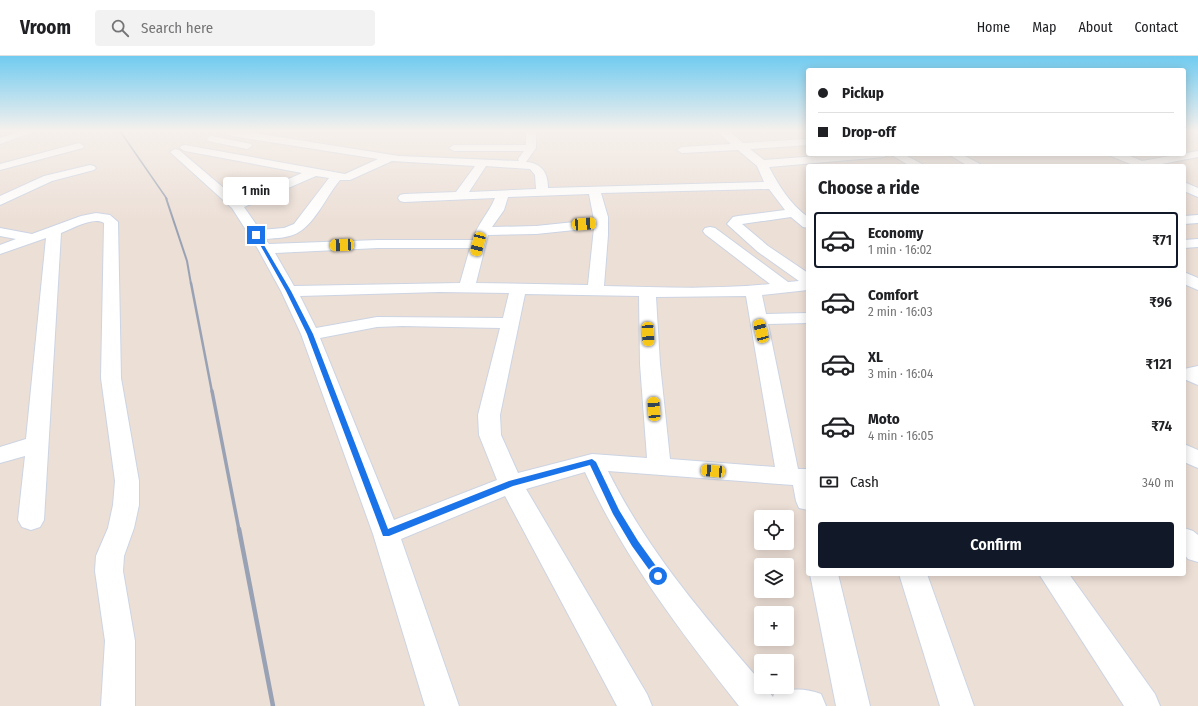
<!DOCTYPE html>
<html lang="en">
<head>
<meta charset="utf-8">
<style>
	:root { --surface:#fff; --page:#f2f2f2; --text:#202124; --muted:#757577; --line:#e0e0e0; --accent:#111827 }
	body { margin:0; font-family:"Fira Sans Condensed",sans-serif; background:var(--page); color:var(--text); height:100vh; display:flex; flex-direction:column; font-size:15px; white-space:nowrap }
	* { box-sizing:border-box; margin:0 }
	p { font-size:13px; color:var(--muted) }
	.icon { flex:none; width:22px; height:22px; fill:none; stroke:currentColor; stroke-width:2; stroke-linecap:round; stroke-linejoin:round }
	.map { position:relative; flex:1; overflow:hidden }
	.details { position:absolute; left:806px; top:108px; width:380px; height:412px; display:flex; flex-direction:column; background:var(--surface); border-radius:4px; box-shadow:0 2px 10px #0003 }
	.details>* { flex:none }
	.banner { position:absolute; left:806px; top:12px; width:380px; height:88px; border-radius:4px; box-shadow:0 2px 10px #0003; display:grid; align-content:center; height:88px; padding:0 12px; background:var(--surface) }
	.buttons { position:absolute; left:754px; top:454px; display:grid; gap:8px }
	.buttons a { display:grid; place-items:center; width:40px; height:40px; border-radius:4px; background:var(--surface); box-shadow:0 2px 10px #0003; font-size:20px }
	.end { position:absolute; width:18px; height:18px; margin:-9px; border:5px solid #1a73e8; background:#fff; box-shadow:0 0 0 2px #fff }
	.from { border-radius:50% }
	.bubble { position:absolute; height:28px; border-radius:4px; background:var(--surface); box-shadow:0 2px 10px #0003; font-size:13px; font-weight:600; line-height:28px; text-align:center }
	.car { position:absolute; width:12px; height:24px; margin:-12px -6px; border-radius:5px; box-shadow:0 0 3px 1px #0007; background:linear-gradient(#f5c518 24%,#345 0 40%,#f5c518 0 76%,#345 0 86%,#f5c518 0) }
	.banner b { display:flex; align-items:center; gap:14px; height:38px; font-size:15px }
	.banner b+b { border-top:1px solid var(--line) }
	.banner i { width:10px; height:10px; background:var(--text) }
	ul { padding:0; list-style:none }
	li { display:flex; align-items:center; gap:12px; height:56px; margin:0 8px 6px; padding:0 4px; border:2px solid transparent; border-radius:4px }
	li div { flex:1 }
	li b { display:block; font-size:15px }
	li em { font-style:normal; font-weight:600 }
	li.active { border-color:var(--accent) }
	li>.icon { width:36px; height:36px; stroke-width:1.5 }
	h2 { padding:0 12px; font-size:18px; line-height:48px }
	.pay { display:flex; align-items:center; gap:10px; height:44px; padding:0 12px; font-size:15px }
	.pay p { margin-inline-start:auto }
	.primary-button { display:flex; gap:8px; margin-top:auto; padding:8px 12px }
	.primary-button a { flex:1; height:46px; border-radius:4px; background:var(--accent); color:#fff; font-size:16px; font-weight:600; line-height:46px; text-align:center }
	header { display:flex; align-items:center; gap:24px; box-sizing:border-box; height:56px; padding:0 20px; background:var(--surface); border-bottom:1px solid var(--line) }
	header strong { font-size:19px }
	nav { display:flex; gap:22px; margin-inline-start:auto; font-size:14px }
	.search { width:280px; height:36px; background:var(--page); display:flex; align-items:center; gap:10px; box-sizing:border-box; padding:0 14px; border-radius:4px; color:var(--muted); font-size:15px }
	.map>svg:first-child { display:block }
</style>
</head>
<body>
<header>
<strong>Vroom</strong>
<div class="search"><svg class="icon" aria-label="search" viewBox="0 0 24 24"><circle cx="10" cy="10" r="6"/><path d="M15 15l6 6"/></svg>Search here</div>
<nav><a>Home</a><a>Map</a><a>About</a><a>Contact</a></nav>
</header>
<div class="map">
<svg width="1198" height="650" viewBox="0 0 1198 650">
	<rect width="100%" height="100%" fill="#ecdfd6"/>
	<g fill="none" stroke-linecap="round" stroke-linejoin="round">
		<defs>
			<g id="minor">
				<polygon points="20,75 36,75 0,88 0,82"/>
				<path d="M228,75H241L399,100L519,105L518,103L524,95H454L449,92L454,89H526V75H536V92L526,106C542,107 548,117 548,132L764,126L757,110L738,94L682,97L677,94L682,91L731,88L717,75H729L743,87L808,83V89L750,93L764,104L844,98H889L884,101L769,111C779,130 790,148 808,161V172L803,171L791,161L742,168L768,190L808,217V234L762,239L766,258L808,257V267L768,268L798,413H808V454L799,452L796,445L793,429L608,415C647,494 704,560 761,626V631H765L773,641L774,638C790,632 805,632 821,638L826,650H739C681,576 624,502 585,416L526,433L647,638L652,650H617L505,440L401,483L459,650H425L373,478L301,278L281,235L258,193L232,152L170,96L175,93L179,94L239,145L302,117L185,95L180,92L181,90L185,89L345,118L378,103L232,80L228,79L227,77ZM392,105L475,110L456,136L404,138L400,139L398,142L400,145L404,146L495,142C489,157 477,168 473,184H378L269,188L265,183C276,182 290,182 299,176C316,166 327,139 340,124H350ZM486,110L530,113L535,119L536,133L469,136ZM316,120L329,122L294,168L284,172L260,174L244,151ZM769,133L785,154L738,160L733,161L727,168L758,196L799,225L788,226L715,172L710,171L705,172L703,175L705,178L770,228C715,234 659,231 604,230L608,179V161L601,137ZM589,138L594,164L536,170L492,171L504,154L508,141ZM594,172L588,229L476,227L488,179L536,178ZM378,192H470L460,227L294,230L275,197ZM439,236L509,237L503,262L377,261L316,272L300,240ZM525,238L639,240L640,308L647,402L592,398L518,417L501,379L500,359ZM746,240L775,411L670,403L660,308L656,241ZM402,270L500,272L478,359L479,379L497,424L394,464L320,282L377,271Z"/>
				<polygon points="1191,75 1198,75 1198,79"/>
				<polygon points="212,80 251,88 252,90 247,93 208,85 207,83 208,81"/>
				<polygon points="79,87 84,90 83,92 0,114 0,108"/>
				<polygon points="1198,95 1198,101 1151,110 1135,110 1111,100 1110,98 1125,98 1142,105"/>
				<polygon points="890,98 903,98 922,108 924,110 910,110"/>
				<polygon points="948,98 961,98 980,108 982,110 968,110"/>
				<polygon points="90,109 94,110 96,112 94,114 52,125 0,149 0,140 44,120"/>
				<polygon points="1184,126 1198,132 1198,141 1184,135"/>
				<path d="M96,157L110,159L118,166L121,322L139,425V449L134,472L124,500L123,515L135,585V650H101L105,585L95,515L96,500L108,472L113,449L115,425L101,322L104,167C93,160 72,173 61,177L44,464L40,471L31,474L22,471L18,464L25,400L0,407V391L26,383L46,182L0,198V189L16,183L0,180V172L32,178L81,160Z"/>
				<polygon points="1198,159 1198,167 1184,168 1184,160"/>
				<polygon points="1198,183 1198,191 1184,192 1184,184"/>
				<polygon points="1184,216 1198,222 1198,234 1184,228"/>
				<polygon points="1198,310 1198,329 1184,323 1184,313"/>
				<polygon points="1184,388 1198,394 1198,412 1184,406"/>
				<polygon points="1184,472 1193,475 1198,479 1198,506 1188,503 1184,498"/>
				<polygon points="810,518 838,518 870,650 836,650"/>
				<polygon points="899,518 927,518 974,650 940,650"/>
				<polygon points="1039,518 1069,518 1155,638 1160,650 1124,650"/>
			</g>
		</defs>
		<!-- minor casing -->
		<use href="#minor" stroke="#ccd4e3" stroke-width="2"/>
		<!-- minor -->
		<use href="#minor" fill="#fff" fill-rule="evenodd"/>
		<!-- rail-far4 -->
		<polyline stroke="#99a2b4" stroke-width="1.5" points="120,75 167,143"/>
		<!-- rail-far3 -->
		<polyline stroke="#99a2b4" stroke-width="2" points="166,142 187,205 191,228"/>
		<!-- rail-far2 -->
		<polyline stroke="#99a2b4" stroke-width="2.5" points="191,227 212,336"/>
		<!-- rail-far1 -->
		<polyline stroke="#99a2b4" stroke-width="3.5" points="212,335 239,474"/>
		<!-- rail -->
		<polyline stroke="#99a2b4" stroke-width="4.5" points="239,473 273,650"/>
	</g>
	<!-- sky -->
	<linearGradient id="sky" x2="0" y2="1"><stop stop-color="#70cbf0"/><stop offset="0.45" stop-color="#f6f1ed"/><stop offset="1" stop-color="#f6f1ed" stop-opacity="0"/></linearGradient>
	<rect width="1198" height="166" fill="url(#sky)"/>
	<!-- route -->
	<polygon fill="#1a73e8" points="254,178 258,179 291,235 313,278 388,473 509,425 592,403 596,406 619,454 638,485 661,517 662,520 661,522 655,522 632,490 613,458 590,409 513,430 389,480 383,480 307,278 286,235"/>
</svg>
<div class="buttons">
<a><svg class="icon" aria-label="locate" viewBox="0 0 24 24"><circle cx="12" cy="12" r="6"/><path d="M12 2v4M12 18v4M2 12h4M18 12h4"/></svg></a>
<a><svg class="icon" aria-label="layers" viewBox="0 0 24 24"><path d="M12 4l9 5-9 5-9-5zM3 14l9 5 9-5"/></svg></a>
<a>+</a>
<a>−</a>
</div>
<i class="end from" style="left:658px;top:520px"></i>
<i class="end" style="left:256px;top:179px"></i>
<div class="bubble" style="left:223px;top:121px;width:66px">1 min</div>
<i class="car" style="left:584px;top:168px;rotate:86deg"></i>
<i class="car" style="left:478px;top:188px;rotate:194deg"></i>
<i class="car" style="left:342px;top:189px;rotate:267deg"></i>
<i class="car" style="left:761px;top:275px;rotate:345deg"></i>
<i class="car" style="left:648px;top:278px;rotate:177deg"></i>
<i class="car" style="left:654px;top:353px;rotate:356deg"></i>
<i class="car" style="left:713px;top:415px;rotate:275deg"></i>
<div class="banner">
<b><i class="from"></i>Pickup</b>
<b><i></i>Drop-off</b>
</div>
<section class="details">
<h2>Choose a ride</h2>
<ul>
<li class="active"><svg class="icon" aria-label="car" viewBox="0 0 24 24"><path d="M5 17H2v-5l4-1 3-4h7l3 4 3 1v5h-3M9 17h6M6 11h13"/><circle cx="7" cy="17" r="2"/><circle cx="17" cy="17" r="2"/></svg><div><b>Economy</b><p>1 min · 16:02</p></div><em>₹71</em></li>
<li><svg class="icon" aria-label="car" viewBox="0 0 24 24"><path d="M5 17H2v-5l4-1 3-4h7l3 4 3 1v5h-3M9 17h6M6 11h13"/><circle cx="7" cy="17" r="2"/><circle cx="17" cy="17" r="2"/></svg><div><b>Comfort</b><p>2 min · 16:03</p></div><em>₹96</em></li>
<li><svg class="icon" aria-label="car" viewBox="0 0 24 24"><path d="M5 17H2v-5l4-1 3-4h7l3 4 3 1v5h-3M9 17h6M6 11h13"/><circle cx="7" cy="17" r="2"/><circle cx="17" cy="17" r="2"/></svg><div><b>XL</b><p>3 min · 16:04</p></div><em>₹121</em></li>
<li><svg class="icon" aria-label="car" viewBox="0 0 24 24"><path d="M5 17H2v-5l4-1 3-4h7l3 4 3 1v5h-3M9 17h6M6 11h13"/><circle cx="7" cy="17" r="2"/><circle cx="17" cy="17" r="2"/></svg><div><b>Moto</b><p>4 min · 16:05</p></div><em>₹74</em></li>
</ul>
<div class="pay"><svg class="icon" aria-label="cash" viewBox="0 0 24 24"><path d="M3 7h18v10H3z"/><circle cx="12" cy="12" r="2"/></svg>Cash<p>340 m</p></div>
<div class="primary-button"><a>Confirm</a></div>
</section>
</div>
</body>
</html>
